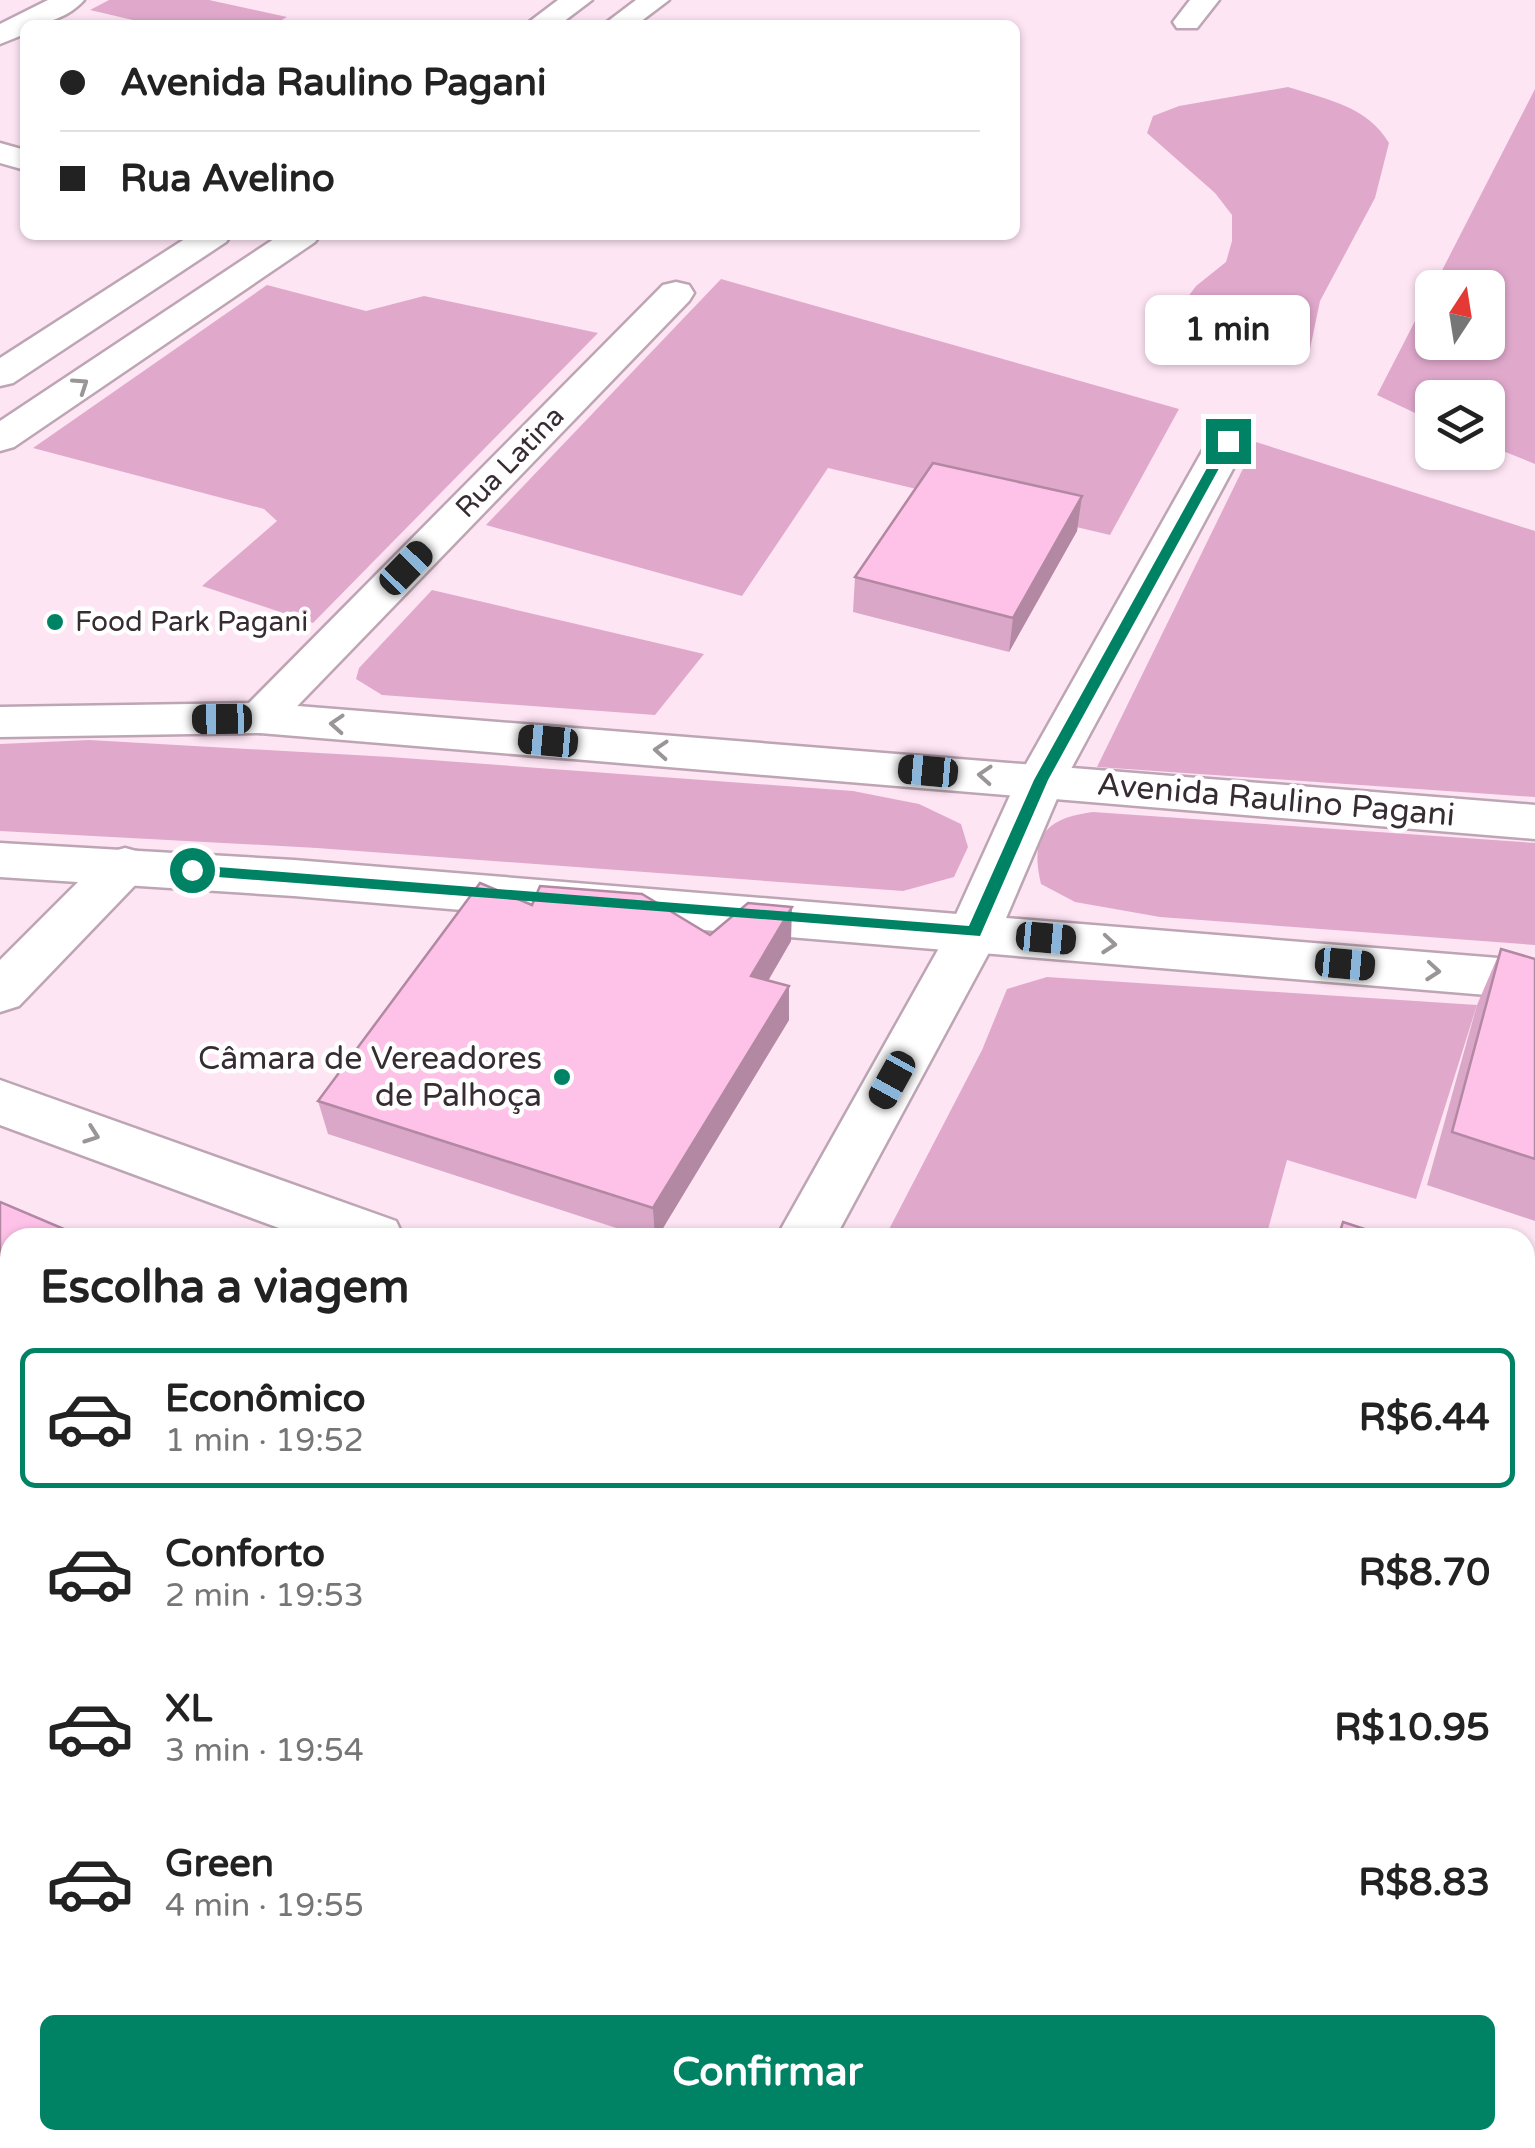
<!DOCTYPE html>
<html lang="pt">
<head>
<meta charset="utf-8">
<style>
	:root { --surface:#fff; --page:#f2f2f2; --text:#222; --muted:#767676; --line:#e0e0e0; --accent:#008364 }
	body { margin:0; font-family:"Varela Round",sans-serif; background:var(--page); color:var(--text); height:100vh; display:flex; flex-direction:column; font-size:38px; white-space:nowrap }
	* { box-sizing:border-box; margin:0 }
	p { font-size:32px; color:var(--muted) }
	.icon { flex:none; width:55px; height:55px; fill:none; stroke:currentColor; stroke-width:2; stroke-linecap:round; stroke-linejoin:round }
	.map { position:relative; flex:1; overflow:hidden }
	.panel { position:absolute; left:0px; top:1228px; width:1535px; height:922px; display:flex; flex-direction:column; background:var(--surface); border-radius:30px 30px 0 0; box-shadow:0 2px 8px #0004 }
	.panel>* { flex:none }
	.top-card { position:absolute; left:20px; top:20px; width:1000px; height:220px; border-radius:15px; box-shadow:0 2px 8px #0004; display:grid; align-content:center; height:220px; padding:0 40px; background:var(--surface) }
	.needle { width:65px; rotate:12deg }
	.tools { position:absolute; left:1415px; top:270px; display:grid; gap:20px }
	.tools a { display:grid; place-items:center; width:90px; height:90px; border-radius:15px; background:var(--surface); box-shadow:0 2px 8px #0004; font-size:50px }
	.end { position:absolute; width:45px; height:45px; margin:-22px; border:12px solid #008364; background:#fff; box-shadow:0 0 0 5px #fff }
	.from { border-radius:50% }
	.bubble { position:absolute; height:70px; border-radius:15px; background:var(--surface); box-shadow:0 2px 8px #0004; font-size:32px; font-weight:700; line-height:70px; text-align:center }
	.car { position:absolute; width:30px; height:60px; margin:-30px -15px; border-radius:12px; box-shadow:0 0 8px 2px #0007; background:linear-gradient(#222 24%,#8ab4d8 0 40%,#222 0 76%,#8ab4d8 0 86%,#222 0) }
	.top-card b { display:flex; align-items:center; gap:35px; height:95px; font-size:38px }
	.top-card b+b { border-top:2px solid var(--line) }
	.top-card i { width:25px; height:25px; background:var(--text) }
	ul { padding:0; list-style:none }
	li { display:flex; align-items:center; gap:30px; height:140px; margin:0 20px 15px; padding:0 20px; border:5px solid transparent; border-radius:15px }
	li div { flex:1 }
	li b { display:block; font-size:38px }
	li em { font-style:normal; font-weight:700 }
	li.selected { border-color:var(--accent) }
	li>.icon { width:90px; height:90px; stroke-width:1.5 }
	h2 { padding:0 40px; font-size:45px; line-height:120px }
	.cta { display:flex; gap:20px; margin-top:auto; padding:20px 40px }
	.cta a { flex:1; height:115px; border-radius:15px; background:var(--accent); color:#fff; font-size:40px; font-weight:700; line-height:115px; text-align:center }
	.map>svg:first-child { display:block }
</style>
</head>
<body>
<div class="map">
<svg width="1535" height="2148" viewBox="0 0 1535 2148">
	<rect width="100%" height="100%" fill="#fee5f4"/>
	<!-- green -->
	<g fill="#e0a9cc">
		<polygon points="109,0 209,0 287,17 273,25 154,25 90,10"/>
		<path d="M1288,87C1328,100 1367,106 1389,143L1375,198L1320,301L1310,349L1290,361L1240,357L1191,350L1165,328L1196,286L1226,262L1232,241V215L1215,193L1147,133L1153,116L1179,106Z"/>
		<polygon points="1535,89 1535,464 1488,445 1488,398 1432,398 1432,421 1377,395 1432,288 1432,342 1488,342 1488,288 1433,288"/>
		<polygon points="721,279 1179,409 1110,535 828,468 742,596 486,525"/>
		<polygon points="267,285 366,311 424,296 598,333 313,623 202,586 277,521 264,509 33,448"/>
		<polygon points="1256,442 1535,531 1535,797 1097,767"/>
		<polygon points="432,590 704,654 655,715 382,695 356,679 359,668"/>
		<polygon points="89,740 390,757 853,791 919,804 961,824 968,847 954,877 903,891 317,848 0,831 0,744"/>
		<path d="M1093,812L1535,843V945L1160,917L1075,902L1041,884C1029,835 1047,818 1093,812Z"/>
		<polygon points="1047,977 1477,1005 1416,1199 1287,1160 1266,1237 885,1237 982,1050 1007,989"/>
		<polygon points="10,1398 10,1632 0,1648 0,1411"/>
	</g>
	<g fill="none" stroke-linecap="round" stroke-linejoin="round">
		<defs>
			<g id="minor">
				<path d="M48,0H84C70,16 46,25 25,25V34L0,44V24Z"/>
				<polygon points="1190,0 1219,0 1197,28 1177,28 1173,22"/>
				<polygon points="0,143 25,150 25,170 0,163"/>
				<polygon points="676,282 689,285 694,293 689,301 276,728 260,733 244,728 237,718 244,708 663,285"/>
				<polygon points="1228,429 1242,433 1248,441 1065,780 1000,932 835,1238 776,1238 948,932 1017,780 1208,441 1214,433"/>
				<polygon points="125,848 143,853 150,865 143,877 19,1006 0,1012 0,960 107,853"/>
				<polygon points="0,1080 396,1221 404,1238 306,1238 0,1125"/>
				<polygon points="1525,1635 1535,1638 1535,1706 1525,1703"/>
				<polygon points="286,2140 369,2140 365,2148 283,2148"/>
			</g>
			<g id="secondary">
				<polygon points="558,0 592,0 559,25 525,25"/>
				<polygon points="636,0 669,0 636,25 603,25"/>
				<polygon points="191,235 231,235 226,242 13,383 0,386 0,358"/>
				<polygon points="280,235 320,235 315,242 14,447 0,451 0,421"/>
				<polygon points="260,703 1535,805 1535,839 260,733 0,737 0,707"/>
				<polygon points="0,843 294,860 1535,961 1535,999 294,896 0,877"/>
			</g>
		</defs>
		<!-- minor casing -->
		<use href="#minor" stroke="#bda5b4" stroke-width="5"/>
		<!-- secondary casing -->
		<use href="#secondary" stroke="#bda5b4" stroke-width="5"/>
		<!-- minor -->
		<use href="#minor" fill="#fff" fill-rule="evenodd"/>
		<!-- secondary -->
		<use href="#secondary" fill="#fff" fill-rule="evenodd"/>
	</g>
	<!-- wall -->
	<g fill="#daa7c8">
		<polygon points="1082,496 1077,531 1009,652 853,612 855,577"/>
		<polygon points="532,905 710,935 791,941 768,981 789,1020 657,1238 647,1238 328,1134 318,1101"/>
		<polygon points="1501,949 1535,959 1535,1221 1427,1185 1477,1005"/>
		<polygon points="1525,1313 1535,1316 1535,1528 1525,1524"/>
	</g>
	<!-- shaded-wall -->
	<g fill="#b288a2">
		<polygon points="1082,496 1077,531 1009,652 1013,618"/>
		<polygon points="792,907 791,941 751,1010 751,976"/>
		<polygon points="789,986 789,1020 657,1238 655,1238 653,1208"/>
		<polygon points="10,1331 10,1385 0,1397 0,1343"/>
		<polygon points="158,2140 186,2140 181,2148 153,2148"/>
	</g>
	<!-- building -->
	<g fill="#fec2e8" stroke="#b288a2" stroke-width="2.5">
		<polygon points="933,463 1082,496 1013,618 855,577"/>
		<polygon points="480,883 532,905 540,886 642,894 710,935 748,903 792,907 751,976 789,986 653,1208 318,1101"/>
		<polygon points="1501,949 1535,959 1535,1159 1452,1132"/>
		<polygon points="0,1202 85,1238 10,1238 10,1331 0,1343"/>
		<polygon points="1343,1222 1392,1238 1338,1238"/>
		<polygon points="1525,1313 1535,1316 1535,1469 1525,1466"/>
		<polygon points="10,1887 10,2140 158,2140 153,2148 0,2148 0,1901"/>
		<polygon points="431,2140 970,2140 971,2148 423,2148"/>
	</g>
	<!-- one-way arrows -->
	<defs><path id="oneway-chevron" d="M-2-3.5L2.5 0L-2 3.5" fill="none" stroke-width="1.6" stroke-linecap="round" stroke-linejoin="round" transform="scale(2.5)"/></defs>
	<g stroke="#9a9698">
		<use href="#oneway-chevron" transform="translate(81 385) rotate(-34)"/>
		<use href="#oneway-chevron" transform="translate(337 724) rotate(-176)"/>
		<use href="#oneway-chevron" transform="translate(661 750) rotate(-176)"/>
		<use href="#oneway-chevron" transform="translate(985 775) rotate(-176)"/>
		<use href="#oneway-chevron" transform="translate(1109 944) rotate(5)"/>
		<use href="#oneway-chevron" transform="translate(1433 971) rotate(5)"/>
		<use href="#oneway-chevron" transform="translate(92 1135) rotate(20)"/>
	</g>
	<!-- route -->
	<polygon fill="#008364" points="1228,438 1234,441 1048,780 980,936 192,875 185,870 192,865 969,926 1034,780 1222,441"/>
	<!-- markers -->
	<g fill="#008364" stroke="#fff" stroke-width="4">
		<circle cx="55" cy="622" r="10"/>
		<circle cx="562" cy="1077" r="10"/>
	</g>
	<g text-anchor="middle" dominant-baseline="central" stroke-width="9" stroke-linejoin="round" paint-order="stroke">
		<!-- far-street labels -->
		<g font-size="28" fill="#362c32" stroke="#fff">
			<text transform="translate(510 462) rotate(-46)">Rua Latina</text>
		</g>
		<!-- far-poi labels -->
		<g font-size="28" fill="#362c32" stroke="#fff" text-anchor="start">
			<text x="75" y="622">Food Park Pagani</text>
		</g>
		<!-- street labels -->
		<g font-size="32" fill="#362c32" stroke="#fff">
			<text transform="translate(1276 800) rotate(5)">Avenida Raulino Pagani</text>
		</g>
		<!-- poi labels -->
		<g font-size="32" fill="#362c32" stroke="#fff" text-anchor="end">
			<text x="542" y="1059">Câmara de Vereadores<tspan x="542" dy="37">de Palhoça</tspan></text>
		</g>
	</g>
</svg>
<div class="tools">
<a><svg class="needle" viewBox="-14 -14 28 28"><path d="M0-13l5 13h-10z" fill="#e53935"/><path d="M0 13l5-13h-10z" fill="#767676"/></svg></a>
<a><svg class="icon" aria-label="layers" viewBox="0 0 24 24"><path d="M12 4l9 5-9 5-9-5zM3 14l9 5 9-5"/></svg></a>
</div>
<i class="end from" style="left:192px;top:870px"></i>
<i class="end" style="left:1228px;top:441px"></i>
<div class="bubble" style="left:1145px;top:295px;width:165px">1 min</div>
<i class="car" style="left:406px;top:568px;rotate:44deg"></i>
<i class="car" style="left:222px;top:719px;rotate:269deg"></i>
<i class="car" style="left:548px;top:741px;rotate:275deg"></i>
<i class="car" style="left:928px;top:771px;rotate:275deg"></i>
<i class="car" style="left:1046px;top:938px;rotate:95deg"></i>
<i class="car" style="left:1345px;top:964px;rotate:95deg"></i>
<i class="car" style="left:892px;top:1080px;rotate:209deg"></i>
<div class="top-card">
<b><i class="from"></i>Avenida Raulino Pagani</b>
<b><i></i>Rua Avelino</b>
</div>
<section class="panel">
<h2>Escolha a viagem</h2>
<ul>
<li class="selected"><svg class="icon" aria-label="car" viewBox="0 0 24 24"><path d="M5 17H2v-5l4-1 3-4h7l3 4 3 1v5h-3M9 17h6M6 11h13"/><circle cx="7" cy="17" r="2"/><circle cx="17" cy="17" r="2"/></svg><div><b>Econômico</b><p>1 min · 19:52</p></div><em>R$6.44</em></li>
<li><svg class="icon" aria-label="car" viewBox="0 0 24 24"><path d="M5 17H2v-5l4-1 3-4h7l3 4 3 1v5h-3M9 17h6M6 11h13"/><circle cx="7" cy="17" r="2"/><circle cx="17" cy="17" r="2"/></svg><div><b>Conforto</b><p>2 min · 19:53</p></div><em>R$8.70</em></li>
<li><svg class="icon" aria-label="car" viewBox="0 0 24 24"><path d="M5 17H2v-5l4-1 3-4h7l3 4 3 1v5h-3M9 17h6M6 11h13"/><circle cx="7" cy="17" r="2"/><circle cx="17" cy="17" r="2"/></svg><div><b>XL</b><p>3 min · 19:54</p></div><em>R$10.95</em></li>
<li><svg class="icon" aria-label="car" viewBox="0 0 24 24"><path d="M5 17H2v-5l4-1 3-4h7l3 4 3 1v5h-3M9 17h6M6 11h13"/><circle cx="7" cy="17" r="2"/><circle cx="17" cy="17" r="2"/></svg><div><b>Green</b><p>4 min · 19:55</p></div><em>R$8.83</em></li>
</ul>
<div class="cta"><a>Confirmar</a></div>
</section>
</div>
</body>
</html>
